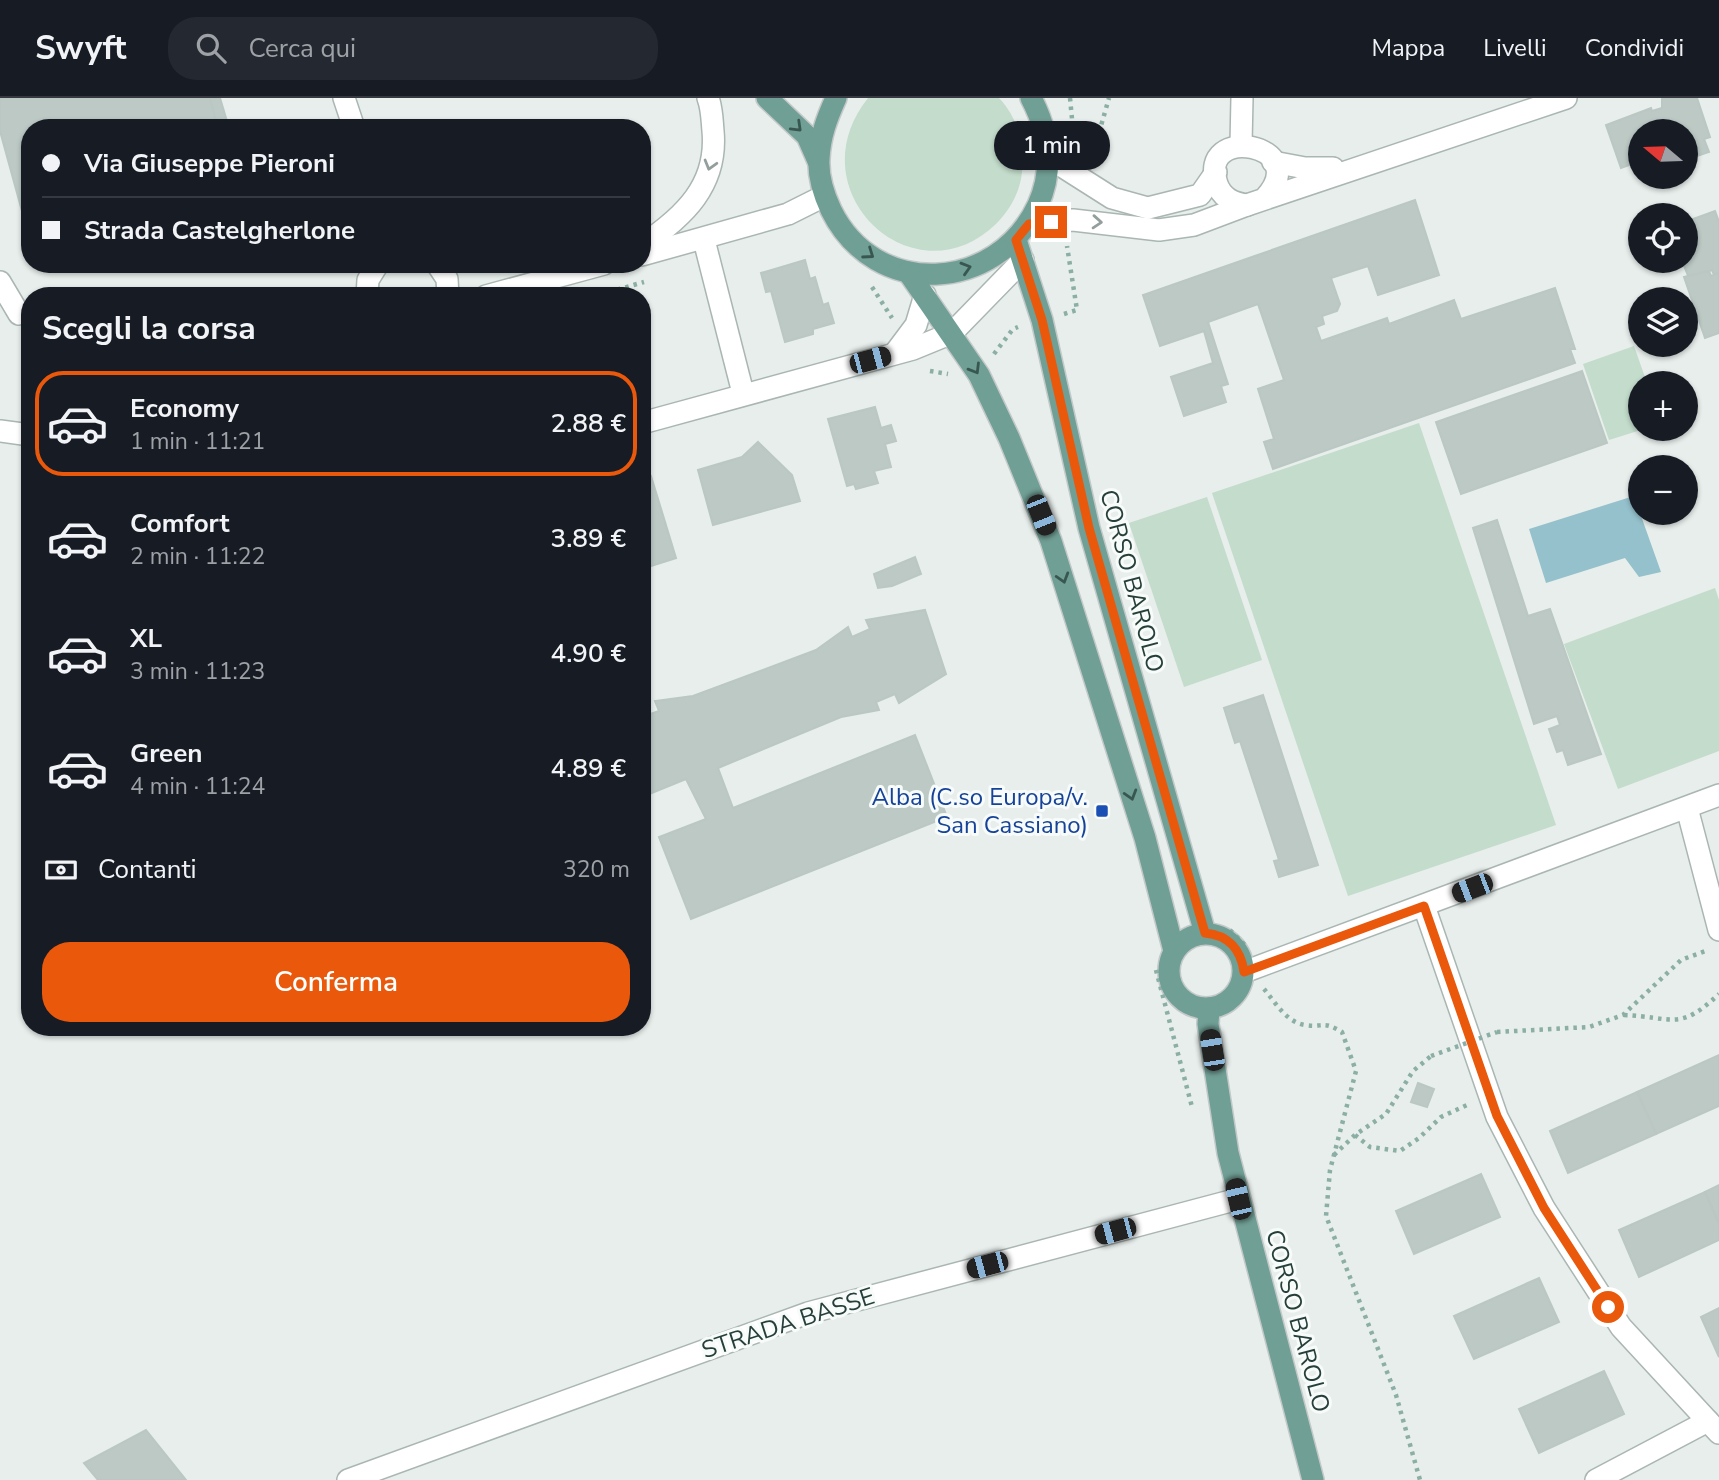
<!DOCTYPE html>
<html lang="it">
<head>
<meta charset="utf-8">
<style>
	:root { --surface:#171b24; --page:#242831; --text:#f1f3f6; --muted:#9ea1a6; --line:#363941; --accent:#ea580c }
	body { margin:0; font-family:"Nunito Sans",sans-serif; background:var(--page); color:var(--text); height:100vh; display:flex; flex-direction:column; font-size:26px; white-space:nowrap }
	* { box-sizing:border-box; margin:0 }
	p { font-size:23px; color:var(--muted) }
	.icon { flex:none; width:38px; height:38px; fill:none; stroke:currentColor; stroke-width:2; stroke-linecap:round; stroke-linejoin:round }
	.map { position:relative; flex:1; overflow:hidden }
	.drawer { position:absolute; left:21px; top:189px; width:630px; height:749px; display:flex; flex-direction:column; background:var(--surface); border-radius:28px; box-shadow:0 2px 5px #0004 }
	.drawer>* { flex:none }
	.banner { position:absolute; left:21px; top:21px; width:630px; height:154px; border-radius:28px; box-shadow:0 2px 5px #0004; display:grid; align-content:center; height:154px; padding:0 21px; background:var(--surface) }
	.needle { width:46px; rotate:289deg }
	.buttons { position:absolute; left:1628px; top:21px; display:grid; gap:14px }
	.buttons a { display:grid; place-items:center; width:70px; height:70px; border-radius:50%; background:var(--surface); box-shadow:0 2px 5px #0004; font-size:35px }
	.end { position:absolute; width:32px; height:32px; margin:-16px; border:9px solid #ea580c; background:#fff; box-shadow:0 0 0 4px #fff }
	.from { border-radius:50% }
	.bubble { position:absolute; height:49px; border-radius:24px; background:var(--surface); box-shadow:0 2px 5px #0004; font-size:23px; font-weight:600; line-height:49px; text-align:center }
	.car { position:absolute; width:21px; height:42px; margin:-21px -10px; border-radius:9px; box-shadow:0 0 5px 2px #0007; background:linear-gradient(#222 24%,#8ab4d8 0 40%,#222 0 76%,#8ab4d8 0 86%,#222 0) }
	.banner b { display:flex; align-items:center; gap:24px; height:66px; font-size:26px }
	.banner b+b { border-top:2px solid var(--line) }
	.banner i { width:18px; height:18px; background:var(--text) }
	ul { padding:0; list-style:none }
	li { display:flex; align-items:center; gap:21px; height:105px; margin:0 14px 10px; padding:0 7px; border:4px solid transparent; border-radius:28px }
	li div { flex:1 }
	li b { display:block; font-size:26px }
	li em { font-style:normal; font-weight:600 }
	li.active { border-color:var(--accent) }
	li>.icon { width:63px; height:63px; stroke-width:1.5 }
	h2 { padding:0 21px; font-size:32px; line-height:84px }
	.pay { display:flex; align-items:center; gap:18px; height:77px; padding:0 21px; font-size:26px }
	.pay p { margin-inline-start:auto }
	.primary-button { display:flex; gap:14px; margin-top:auto; padding:14px 21px }
	.primary-button a { flex:1; height:80px; border-radius:28px; background:var(--accent); color:#fff; font-size:28px; font-weight:600; line-height:80px; text-align:center }
	header { display:flex; align-items:center; gap:42px; box-sizing:border-box; height:98px; padding:0 35px; background:var(--surface); border-bottom:2px solid var(--line) }
	header strong { font-size:33px }
	nav { display:flex; gap:38px; margin-inline-start:auto; font-size:24px }
	.search { width:490px; height:63px; background:var(--page); display:flex; align-items:center; gap:18px; box-sizing:border-box; padding:0 24px; border-radius:28px; color:var(--muted); font-size:26px }
	.map>svg:first-child { display:block }
</style>
</head>
<body>
<header>
<strong>Swyft</strong>
<div class="search"><svg class="icon" aria-label="search" viewBox="0 0 24 24"><circle cx="10" cy="10" r="6"/><path d="M15 15l6 6"/></svg>Cerca qui</div>
<nav><a>Mappa</a><a>Livelli</a><a>Condividi</a></nav>
</header>
<div class="map">
<svg width="1719" height="1382" viewBox="0 0 1719 1382">
	<rect width="100%" height="100%" fill="#e7eeeb"/>
	<!-- green -->
	<g fill="#c3dccb">
		<path d="M868,0H999C1018,20 1025,47 1022,74C1020,94 1010,112 996,126C914,205 794,93 868,0Z"/>
		<polygon points="1634,248 1647,285 1640,285 1640,331 1644,331 1609,342 1583,266"/>
		<polygon points="1419,325 1556,727 1348,798 1212,395"/>
		<polygon points="1207,399 1262,562 1184,589 1129,425"/>
		<polygon points="1715,490 1719,502 1719,653 1618,691 1564,546"/>
	</g>
	<!-- water -->
	<polygon fill="#95c1cc" points="1637,397 1640,415 1661,474 1639,479 1625,460 1546,485 1529,431"/>
	<!-- building -->
	<g fill="#bcc9c4" stroke="#bac7c2" stroke-width="2">
		<polygon points="0,0 210,0 218,30 30,30 28,135 0,33"/>
		<polygon points="210,0 220,0 229,30 218,30"/>
		<polygon points="1697,0 1710,39 1704,41 1709,54 1685,62 1685,33 1640,33 1640,63 1621,70 1606,27 1651,10 1652,13 1662,10 1662,1 1665,0"/>
		<polygon points="1415,102 1439,177 1378,197 1368,168 1331,180 1340,206 1337,213 1322,218 1324,226 1316,229 1321,243 1387,220 1389,226 1454,202 1461,221 1555,190 1575,251 1570,251 1575,265 1273,371 1264,344 1274,341 1258,291 1284,282 1258,206 1208,224 1228,286 1221,288 1226,304 1184,318 1171,279 1213,265 1204,233 1160,248 1143,197"/>
		<polygon points="1715,113 1719,124 1719,175 1714,177 1712,172 1689,180 1682,163 1685,163 1685,124"/>
		<polygon points="805,162 810,181 815,179 823,207 828,205 834,225 813,231 813,236 785,244 771,193 766,194 761,175"/>
		<polygon points="1709,173 1711,178 1719,175 1719,235 1705,240 1684,179"/>
		<polygon points="1582,273 1607,345 1461,396 1436,324"/>
		<polygon points="875,309 881,330 891,327 896,343 885,346 891,369 874,373 878,385 856,391 854,386 847,388 828,321"/>
		<polygon points="758,344 792,377 800,403 713,427 698,372 742,359"/>
		<polygon points="651,378 676,460 642,471 642,380"/>
		<polygon points="1497,422 1528,518 1550,511 1601,656 1568,667 1563,652 1557,654 1549,631 1560,627 1557,618 1534,626 1473,430"/>
		<polygon points="915,459 921,476 892,488 878,490 874,476"/>
		<polygon points="925,512 946,576 899,605 895,596 876,604 879,612 841,619 718,670 733,710 915,637 947,719 691,821 659,739 706,721 686,681 642,699 642,619 659,613 655,603 693,598 816,552 848,529 852,539 870,531 866,522"/>
		<polygon points="1263,597 1318,767 1279,779 1274,763 1279,762 1240,643 1235,645 1224,610"/>
		<polygon points="1719,957 1719,1008 1656,1036 1637,994"/>
		<polygon points="1418,985 1434,991 1427,1009 1411,1004"/>
		<polygon points="1637,994 1656,1036 1568,1075 1550,1033"/>
		<polygon points="1481,1076 1500,1119 1414,1156 1396,1113"/>
		<polygon points="1719,1087 1719,1126 1705,1094"/>
		<polygon points="1705,1094 1719,1126 1719,1142 1639,1179 1619,1132"/>
		<polygon points="1539,1180 1559,1224 1474,1261 1454,1218"/>
		<polygon points="1719,1210 1719,1259 1701,1219"/>
		<polygon points="1604,1273 1624,1316 1539,1355 1519,1311"/>
		<polygon points="146,1332 186,1382 98,1382 84,1365"/>
	</g>
	<g fill="none" stroke-linecap="round" stroke-linejoin="round">
		<defs>
			<g id="minor">
				<polyline points="344,0 354,30"/>
				<polyline points="1241,46 1242,0"/>
				<polyline points="1049,60 1112,100 1148,110 1200,97 1216,74"/>
				<polyline points="1273,64 1305,70 1333,70"/>
				<path d="M1265,100C1315,45 1196,25 1217,86C1222,100 1233,105 1247,107L1566,0"/>
				<polyline points="1029,126 1073,122 1159,132 1194,127 1247,107"/>
				<polyline points="704,142 743,295"/>
				<path d="M642,147C684,119 718,87 713,33C712,22 712,10 708,0"/>
				<polyline points="642,157 788,116 824,98"/>
				<polyline points="437,166 447,181 448,198"/>
				<polyline points="0,184 19,216"/>
				<polyline points="367,198 368,182 378,166"/>
				<polyline points="486,198 604,166"/>
				<polyline points="895,255 916,227 925,197"/>
				<polyline points="642,325 913,251 952,235 1023,162"/>
				<polyline points="0,333 30,337"/>
				<polyline points="1687,710 1719,832"/>
				<polyline points="1424,808 1497,1019 1544,1110 1621,1229 1719,1335"/>
				<polyline points="1244,874 1719,697"/>
				<polyline points="348,1382 808,1215 1238,1101"/>
				<polyline points="1596,1382 1708,1323"/>
			</g>
			<g id="major">
				<polyline points="767,0 807,38 818,63"/>
				<path d="M836,0C827,20 820,38 819,61C818,78 824,97 831,112C875,202 997,195 1038,107C1054,71 1049,34 1031,0"/>
				<polyline points="1016,142 1042,222 1089,430 1205,835"/>
				<polyline points="908,174 979,277 1009,340 1051,443 1145,740 1174,853"/>
				<circle cx="1206" cy="873" r="37"/>
				<polyline points="1209,910 1208,926 1228,1055 1313,1382"/>
			</g>
		</defs>
		<!-- minor casing -->
		<use href="#minor" stroke="#aab6b2" stroke-width="24"/>
		<!-- major casing -->
		<use href="#major" stroke="#c3c9c8" stroke-width="24"/>
		<!-- path -->
		<g stroke="#8baea5" stroke-width="4.5" stroke-dasharray="3.5 5" stroke-linecap="butt">
			<polyline points="1070,0 1073,31 1080,48"/>
			<polyline points="1092,59 1109,0"/>
			<polyline points="872,189 892,220"/>
			<polyline points="609,194 644,184"/>
			<polyline points="1064,216 1077,212 1067,148"/>
			<polyline points="994,256 1013,231 1018,229"/>
			<polyline points="930,273 948,276"/>
			<polyline points="1230,832 1246,848"/>
			<polyline points="1156,872 1192,1009"/>
			<path d="M1264,891C1276,905 1286,924 1305,927C1324,930 1322,922 1342,934L1356,973L1330,1072L1326,1118L1396,1297L1420,1382"/>
			<path d="M1624,917C1673,919 1679,934 1719,896"/>
			<polyline points="1497,934 1589,929 1623,917 1681,862 1708,852"/>
			<polyline points="1355,1037 1370,1049 1400,1053 1419,1040 1441,1019 1467,1007"/>
			<polyline points="1334,1057 1355,1037 1386,1016 1413,973 1431,958"/>
		</g>
		<!-- minor -->
		<use href="#minor" stroke="#fff" stroke-width="21"/>
		<!-- major -->
		<use href="#major" stroke="#709f95" stroke-width="21"/>
		<!-- path-bridge -->
		<polyline stroke="#8baea5" stroke-width="4.5" stroke-dasharray="3.5 5" stroke-linecap="butt" points="1431,958 1497,934"/>
	</g>
	<!-- one-way arrows -->
	<defs><path id="oneway-chevron" d="M-2-3.5L2.5 0L-2 3.5" fill="none" stroke-width="1.6" stroke-linecap="round" stroke-linejoin="round" transform="scale(1.75)"/></defs>
	<g stroke="#395751">
		<use href="#oneway-chevron" transform="translate(797 29) rotate(44)"/>
		<use href="#oneway-chevron" transform="translate(869 156) rotate(35)"/>
		<use href="#oneway-chevron" transform="translate(966 170) rotate(-17)"/>
		<use href="#oneway-chevron" transform="translate(975 271) rotate(59)"/>
		<use href="#oneway-chevron" transform="translate(1063 480) rotate(73)"/>
		<use href="#oneway-chevron" transform="translate(1131 697) rotate(73)"/>
	</g>
	<g stroke="#939f9c">
		<use href="#oneway-chevron" transform="translate(710 67) rotate(106)"/>
		<use href="#oneway-chevron" transform="translate(1097 124) rotate(4)"/>
	</g>
	<g fill="none" stroke-linecap="round" stroke-linejoin="round">
		<!-- route -->
		<path stroke="#ea580c" stroke-width="9" d="M1051,124L1029,126L1016,142L1042,222L1089,430L1205,835C1228,837 1241,851 1244,874L1424,808L1497,1018L1544,1110L1608,1209"/>
	</g>
	<!-- markers -->
	<rect fill="#1a4fb4" stroke="#f7fbf9" stroke-width="2.5" x="1095" y="706" width="14" height="14" rx="3.5"/>
	<g text-anchor="middle" dominant-baseline="central" stroke-width="6" stroke-linejoin="round" paint-order="stroke">
		<!-- street labels -->
		<g font-size="24" fill="#273f3a" stroke="#f7fbf9">
			<text transform="translate(1132 483) rotate(75)">CORSO BAROLO</text>
			<text transform="translate(1298 1223) rotate(75)">CORSO BAROLO</text>
			<text transform="translate(788 1225) rotate(-18)">STRADA BASSE</text>
		</g>
		<!-- transit labels -->
		<g font-size="24" fill="#164399" stroke="#f7fbf9" text-anchor="end">
			<text x="1088" y="699">Alba (C.so Europa/v.<tspan x="1088" dy="28">San Cassiano)</tspan></text>
		</g>
	</g>
</svg>
<div class="buttons">
<a><svg class="needle" viewBox="-14 -14 28 28"><path d="M0-13l5 13h-10z" fill="#e53935"/><path d="M0 13l5-13h-10z" fill="#9ea1a6"/></svg></a>
<a><svg class="icon" aria-label="locate" viewBox="0 0 24 24"><circle cx="12" cy="12" r="6"/><path d="M12 2v4M12 18v4M2 12h4M18 12h4"/></svg></a>
<a><svg class="icon" aria-label="layers" viewBox="0 0 24 24"><path d="M12 4l9 5-9 5-9-5zM3 14l9 5 9-5"/></svg></a>
<a>+</a>
<a>−</a>
</div>
<i class="end from" style="left:1608px;top:1209px"></i>
<i class="end" style="left:1051px;top:124px"></i>
<div class="bubble" style="left:994px;top:23px;width:116px">1 min</div>
<i class="car" style="left:870px;top:262px;rotate:75deg"></i>
<i class="car" style="left:1041px;top:417px;rotate:158deg"></i>
<i class="car" style="left:1472px;top:790px;rotate:249deg"></i>
<i class="car" style="left:1212px;top:952px;rotate:351deg"></i>
<i class="car" style="left:1238px;top:1101px;rotate:347deg"></i>
<i class="car" style="left:1115px;top:1133px;rotate:255deg"></i>
<i class="car" style="left:987px;top:1167px;rotate:255deg"></i>
<div class="banner">
<b><i class="from"></i>Via Giuseppe Pieroni</b>
<b><i></i>Strada Castelgherlone</b>
</div>
<section class="drawer">
<h2>Scegli la corsa</h2>
<ul>
<li class="active"><svg class="icon" aria-label="car" viewBox="0 0 24 24"><path d="M5 17H2v-5l4-1 3-4h7l3 4 3 1v5h-3M9 17h6M6 11h13"/><circle cx="7" cy="17" r="2"/><circle cx="17" cy="17" r="2"/></svg><div><b>Economy</b><p>1 min · 11:21</p></div><em>2.88 €</em></li>
<li><svg class="icon" aria-label="car" viewBox="0 0 24 24"><path d="M5 17H2v-5l4-1 3-4h7l3 4 3 1v5h-3M9 17h6M6 11h13"/><circle cx="7" cy="17" r="2"/><circle cx="17" cy="17" r="2"/></svg><div><b>Comfort</b><p>2 min · 11:22</p></div><em>3.89 €</em></li>
<li><svg class="icon" aria-label="car" viewBox="0 0 24 24"><path d="M5 17H2v-5l4-1 3-4h7l3 4 3 1v5h-3M9 17h6M6 11h13"/><circle cx="7" cy="17" r="2"/><circle cx="17" cy="17" r="2"/></svg><div><b>XL</b><p>3 min · 11:23</p></div><em>4.90 €</em></li>
<li><svg class="icon" aria-label="car" viewBox="0 0 24 24"><path d="M5 17H2v-5l4-1 3-4h7l3 4 3 1v5h-3M9 17h6M6 11h13"/><circle cx="7" cy="17" r="2"/><circle cx="17" cy="17" r="2"/></svg><div><b>Green</b><p>4 min · 11:24</p></div><em>4.89 €</em></li>
</ul>
<div class="pay"><svg class="icon" aria-label="cash" viewBox="0 0 24 24"><path d="M3 7h18v10H3z"/><circle cx="12" cy="12" r="2"/></svg>Contanti<p>320 m</p></div>
<div class="primary-button"><a>Conferma</a></div>
</section>
</div>
</body>
</html>
